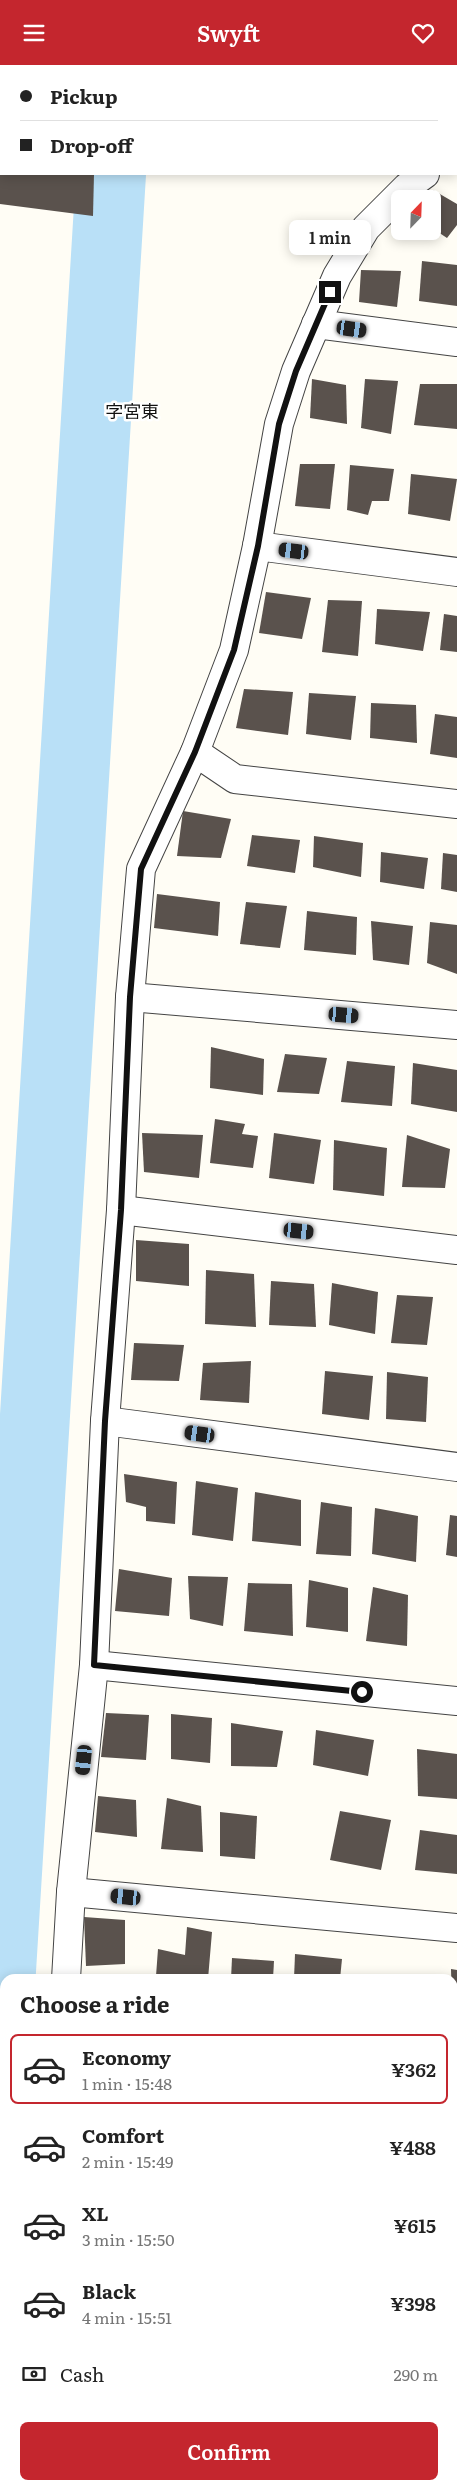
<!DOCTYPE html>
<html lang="en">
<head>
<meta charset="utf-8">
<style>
	:root { --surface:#fff; --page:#f2f2f2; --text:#222; --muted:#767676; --line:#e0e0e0; --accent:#c4262e }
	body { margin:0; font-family:Literata,"Noto Sans JP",serif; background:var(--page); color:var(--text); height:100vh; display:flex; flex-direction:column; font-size:19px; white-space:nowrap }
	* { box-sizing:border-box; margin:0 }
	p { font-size:16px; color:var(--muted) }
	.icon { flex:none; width:28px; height:28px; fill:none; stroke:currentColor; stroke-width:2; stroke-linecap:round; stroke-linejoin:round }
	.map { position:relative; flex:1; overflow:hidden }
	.drawer { position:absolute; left:0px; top:1909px; width:458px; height:516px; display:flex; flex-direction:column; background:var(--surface); border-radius:15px 15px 0 0; box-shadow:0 2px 12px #0003 }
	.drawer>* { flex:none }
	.hud { position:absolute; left:0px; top:0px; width:458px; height:110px; box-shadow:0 2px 12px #0003; display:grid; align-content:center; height:110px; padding:0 20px; background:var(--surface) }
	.needle { width:32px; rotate:23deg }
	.fabs { position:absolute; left:391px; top:125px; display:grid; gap:10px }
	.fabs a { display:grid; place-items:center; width:50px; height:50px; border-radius:8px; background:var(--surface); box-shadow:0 2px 12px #0003; font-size:25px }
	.end { position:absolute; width:22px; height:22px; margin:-11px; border:6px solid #111; background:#fff; box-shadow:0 0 0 2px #fff }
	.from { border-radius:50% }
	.bubble { position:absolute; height:35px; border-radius:8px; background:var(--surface); box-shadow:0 2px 12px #0003; font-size:16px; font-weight:600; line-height:35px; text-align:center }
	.car { position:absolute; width:15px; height:30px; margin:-15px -8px; border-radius:6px; box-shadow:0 0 4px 1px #0007; background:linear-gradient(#222 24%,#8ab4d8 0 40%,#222 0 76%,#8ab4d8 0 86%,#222 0) }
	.hud b { display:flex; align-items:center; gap:18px; height:48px; font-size:19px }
	.hud b+b { border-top:1px solid var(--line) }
	.hud i { width:12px; height:12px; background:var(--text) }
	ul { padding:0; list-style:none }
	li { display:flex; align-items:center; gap:15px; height:70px; margin:0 10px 8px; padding:0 10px; border:2px solid transparent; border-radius:8px }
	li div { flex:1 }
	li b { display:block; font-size:19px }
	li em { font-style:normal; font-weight:600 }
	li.selected { border-color:var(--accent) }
	li>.icon { width:45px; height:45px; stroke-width:1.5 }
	h2 { padding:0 20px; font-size:22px; line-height:60px }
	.pay { display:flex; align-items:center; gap:12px; height:55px; padding:0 20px; font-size:19px }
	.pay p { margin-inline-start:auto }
	.primary-button { display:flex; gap:10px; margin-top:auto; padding:10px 20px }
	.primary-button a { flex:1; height:58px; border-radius:8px; background:var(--accent); color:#fff; font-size:20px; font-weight:600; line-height:58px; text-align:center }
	header { display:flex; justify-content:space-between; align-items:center; height:65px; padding:0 20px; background:var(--accent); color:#fff; font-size:22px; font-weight:600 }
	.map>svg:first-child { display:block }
</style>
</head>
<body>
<header><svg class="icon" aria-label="menu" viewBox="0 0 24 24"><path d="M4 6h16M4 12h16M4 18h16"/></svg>Swyft<svg class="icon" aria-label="heart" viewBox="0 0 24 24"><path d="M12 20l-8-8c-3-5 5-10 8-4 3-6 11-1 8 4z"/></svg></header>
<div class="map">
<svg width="457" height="2424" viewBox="0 0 457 2424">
	<rect width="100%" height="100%" fill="#fffdf5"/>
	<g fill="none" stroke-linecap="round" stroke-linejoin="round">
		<!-- stream -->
		<g stroke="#3f96cf" stroke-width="11">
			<polyline points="200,0 203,1"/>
			<polyline points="456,30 457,30"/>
		</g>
		<!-- river -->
		<g stroke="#b9e0f7" stroke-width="70">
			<polyline points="118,1 118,0"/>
			<polyline points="0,1922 111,109"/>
		</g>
	</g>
	<!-- building -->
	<g fill="#5a524d">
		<polygon points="0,109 94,109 93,151 0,139"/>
		<polygon points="433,125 457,139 457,160 447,173 432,163 432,134 427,134"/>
		<polygon points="422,196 457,200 457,241 419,236"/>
		<polygon points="361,205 401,206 397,242 359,237"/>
		<polygon points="312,314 346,320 347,359 310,353"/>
		<polygon points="365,314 398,316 391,369 361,363"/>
		<polygon points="420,319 457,319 457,364 414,360"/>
		<polygon points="300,399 335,399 330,444 295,441"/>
		<polygon points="350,400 394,404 389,436 372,436 368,450 347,445"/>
		<polygon points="411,409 457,414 450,456 408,449"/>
		<polygon points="266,527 311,533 302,574 259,568"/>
		<polygon points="328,535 362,536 358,591 322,587"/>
		<polygon points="377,544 430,547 423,586 375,579"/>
		<polygon points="444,549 457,551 457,587 440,585"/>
		<polygon points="244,624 293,627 288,670 236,663"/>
		<polygon points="309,628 356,631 351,675 306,669"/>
		<polygon points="371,638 416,640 417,678 370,673"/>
		<polygon points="435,649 457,652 457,693 430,689"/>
		<polygon points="183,746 231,754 221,793 177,791"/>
		<polygon points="252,770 300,775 295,808 247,801"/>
		<polygon points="314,771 363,778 361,812 313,802"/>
		<polygon points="381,787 428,793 424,824 380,817"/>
		<polygon points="443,788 457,790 457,827 441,824"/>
		<polygon points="157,829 220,837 218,871 154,863"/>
		<polygon points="246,837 287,841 280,883 240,879"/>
		<polygon points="307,846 357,852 356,890 304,885"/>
		<polygon points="371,856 413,861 409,900 373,895"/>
		<polygon points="430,857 457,860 457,909 427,898"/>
		<polygon points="211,982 264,994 263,1030 210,1023"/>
		<polygon points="285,989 327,993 319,1029 277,1027"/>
		<polygon points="347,996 395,1001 392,1041 341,1037"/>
		<polygon points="413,998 457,1005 457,1047 411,1039"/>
		<polygon points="215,1054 245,1059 242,1069 258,1071 253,1103 210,1098"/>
		<polygon points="142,1068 203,1070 199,1113 144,1107"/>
		<polygon points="274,1068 321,1075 314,1119 269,1113"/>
		<polygon points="407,1070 450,1084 445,1123 402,1122"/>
		<polygon points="334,1075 387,1083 384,1131 333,1125"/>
		<polygon points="136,1175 189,1179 189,1221 136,1216"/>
		<polygon points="206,1205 254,1209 256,1262 205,1259"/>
		<polygon points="271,1216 314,1219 316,1262 269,1260"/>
		<polygon points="332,1218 378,1227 375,1269 329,1260"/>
		<polygon points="397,1230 433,1232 427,1280 391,1278"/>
		<polygon points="134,1278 184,1280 179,1316 131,1315"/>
		<polygon points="251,1296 249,1338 200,1335 203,1298"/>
		<polygon points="325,1306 373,1311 369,1355 322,1349"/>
		<polygon points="387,1307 428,1312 426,1357 386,1354"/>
		<polygon points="124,1409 177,1417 175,1459 146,1456 146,1442 126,1437"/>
		<polygon points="196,1416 238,1423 233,1476 192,1470"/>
		<polygon points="255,1427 301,1435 301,1481 252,1476"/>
		<polygon points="321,1437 352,1442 351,1491 316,1489"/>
		<polygon points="375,1443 418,1451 416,1497 372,1489"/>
		<polygon points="450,1450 457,1451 457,1492 446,1490"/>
		<polygon points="119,1504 172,1513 169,1551 115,1546"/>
		<polygon points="188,1511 228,1512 223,1561 190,1554"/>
		<polygon points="309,1515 348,1523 348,1567 306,1562"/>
		<polygon points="248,1518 292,1519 293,1571 244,1566"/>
		<polygon points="373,1522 408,1530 407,1581 366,1576"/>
		<polygon points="106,1648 149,1650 146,1695 101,1692"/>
		<polygon points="171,1649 212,1653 210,1698 171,1694"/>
		<polygon points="231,1658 283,1666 277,1702 231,1701"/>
		<polygon points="316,1665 374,1675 368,1711 313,1700"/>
		<polygon points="417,1684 457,1689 457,1734 418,1731"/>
		<polygon points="98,1731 136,1735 137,1772 95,1767"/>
		<polygon points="167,1733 201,1741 203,1787 161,1784"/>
		<polygon points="340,1746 391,1755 381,1805 330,1795"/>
		<polygon points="220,1747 257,1751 255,1794 220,1791"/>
		<polygon points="420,1765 457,1770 457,1809 415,1805"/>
		<polygon points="84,1852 125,1855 125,1899 86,1901"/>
		<polygon points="187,1862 212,1867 208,1914 156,1911 158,1884 185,1890"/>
		<polygon points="295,1889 342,1894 340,1914 294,1914"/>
		<polygon points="232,1893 274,1896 273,1914 231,1914"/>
		<polygon points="451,1904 457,1905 457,1942 452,1941"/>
		<rect x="452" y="1991" width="5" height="35"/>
		<polygon points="452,2138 457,2138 454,2184 452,2184"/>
	</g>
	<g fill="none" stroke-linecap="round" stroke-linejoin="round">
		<defs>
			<g id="street">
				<polyline points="260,0 262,1"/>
				<polyline points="456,2 457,2"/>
				<polyline points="456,86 457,86"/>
				<polyline points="316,259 457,277"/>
				<polyline points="257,481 457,507"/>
				<polyline points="195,687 235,714 457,739"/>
				<polyline points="130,932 457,960"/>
				<polyline points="121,1145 457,1185"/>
				<polyline points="105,1356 457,1402"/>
				<polyline points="94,1600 457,1636"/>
				<polyline points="71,1827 457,1863"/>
				<polyline points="66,1914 71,1827 94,1600 105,1356 121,1145 130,932 141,804 195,687 234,585 257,481 279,359 296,306 337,211 366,163 407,122 425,109"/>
				<polyline points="452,2083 457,2083"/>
				<polyline points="452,2322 457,2322"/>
				<polyline points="2,2424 5,2301"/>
			</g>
		</defs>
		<!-- street casing -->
		<use href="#street" stroke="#444" stroke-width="30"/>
		<!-- street -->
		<use href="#street" stroke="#fff" stroke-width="28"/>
	</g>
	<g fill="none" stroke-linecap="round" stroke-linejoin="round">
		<!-- route -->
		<polyline stroke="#111" stroke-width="6" points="330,227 296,306 279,359 258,481 234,585 195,687 141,804 130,932 121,1145 105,1356 94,1600 362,1627"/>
	</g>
	<g text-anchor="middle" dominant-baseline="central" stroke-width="5" stroke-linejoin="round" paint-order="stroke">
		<!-- quarter labels -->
		<g font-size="18" fill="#111" stroke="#fff">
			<text x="132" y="345">字宮東</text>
		</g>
	</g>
</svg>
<div class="fabs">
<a><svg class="needle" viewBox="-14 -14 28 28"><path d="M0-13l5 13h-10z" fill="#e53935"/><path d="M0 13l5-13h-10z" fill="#767676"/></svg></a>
</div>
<i class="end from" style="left:362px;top:1627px"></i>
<i class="end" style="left:330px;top:227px"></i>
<div class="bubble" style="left:289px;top:155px;width:82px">1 min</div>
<i class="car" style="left:352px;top:264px;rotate:98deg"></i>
<i class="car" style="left:294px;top:486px;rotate:277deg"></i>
<i class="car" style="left:344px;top:950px;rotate:95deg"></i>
<i class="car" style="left:299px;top:1166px;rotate:96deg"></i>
<i class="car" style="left:200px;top:1369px;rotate:278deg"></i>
<i class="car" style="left:84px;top:1695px;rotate:186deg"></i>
<i class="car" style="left:126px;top:1832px;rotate:276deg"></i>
<div class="hud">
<b><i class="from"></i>Pickup</b>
<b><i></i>Drop-off</b>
</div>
<section class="drawer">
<h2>Choose a ride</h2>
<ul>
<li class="selected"><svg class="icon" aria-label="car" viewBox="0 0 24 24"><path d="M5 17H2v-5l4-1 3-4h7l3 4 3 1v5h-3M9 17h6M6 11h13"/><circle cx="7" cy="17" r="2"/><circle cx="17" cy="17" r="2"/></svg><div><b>Economy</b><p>1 min · 15:48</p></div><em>¥362</em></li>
<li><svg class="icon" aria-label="car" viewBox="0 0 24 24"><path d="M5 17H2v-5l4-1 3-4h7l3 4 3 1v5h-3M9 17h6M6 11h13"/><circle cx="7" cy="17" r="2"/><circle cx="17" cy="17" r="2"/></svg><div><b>Comfort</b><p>2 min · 15:49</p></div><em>¥488</em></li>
<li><svg class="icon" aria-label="car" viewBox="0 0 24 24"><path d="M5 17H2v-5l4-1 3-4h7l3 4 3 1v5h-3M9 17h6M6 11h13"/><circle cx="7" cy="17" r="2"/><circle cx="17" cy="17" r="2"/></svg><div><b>XL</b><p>3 min · 15:50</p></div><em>¥615</em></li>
<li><svg class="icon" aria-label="car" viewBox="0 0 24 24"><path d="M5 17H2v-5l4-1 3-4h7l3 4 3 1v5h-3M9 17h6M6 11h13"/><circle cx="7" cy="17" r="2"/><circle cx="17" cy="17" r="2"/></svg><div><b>Black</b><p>4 min · 15:51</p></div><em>¥398</em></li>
</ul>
<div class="pay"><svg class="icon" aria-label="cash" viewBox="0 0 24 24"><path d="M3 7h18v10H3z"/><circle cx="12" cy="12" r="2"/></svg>Cash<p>290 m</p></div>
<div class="primary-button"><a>Confirm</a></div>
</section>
</div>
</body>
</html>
